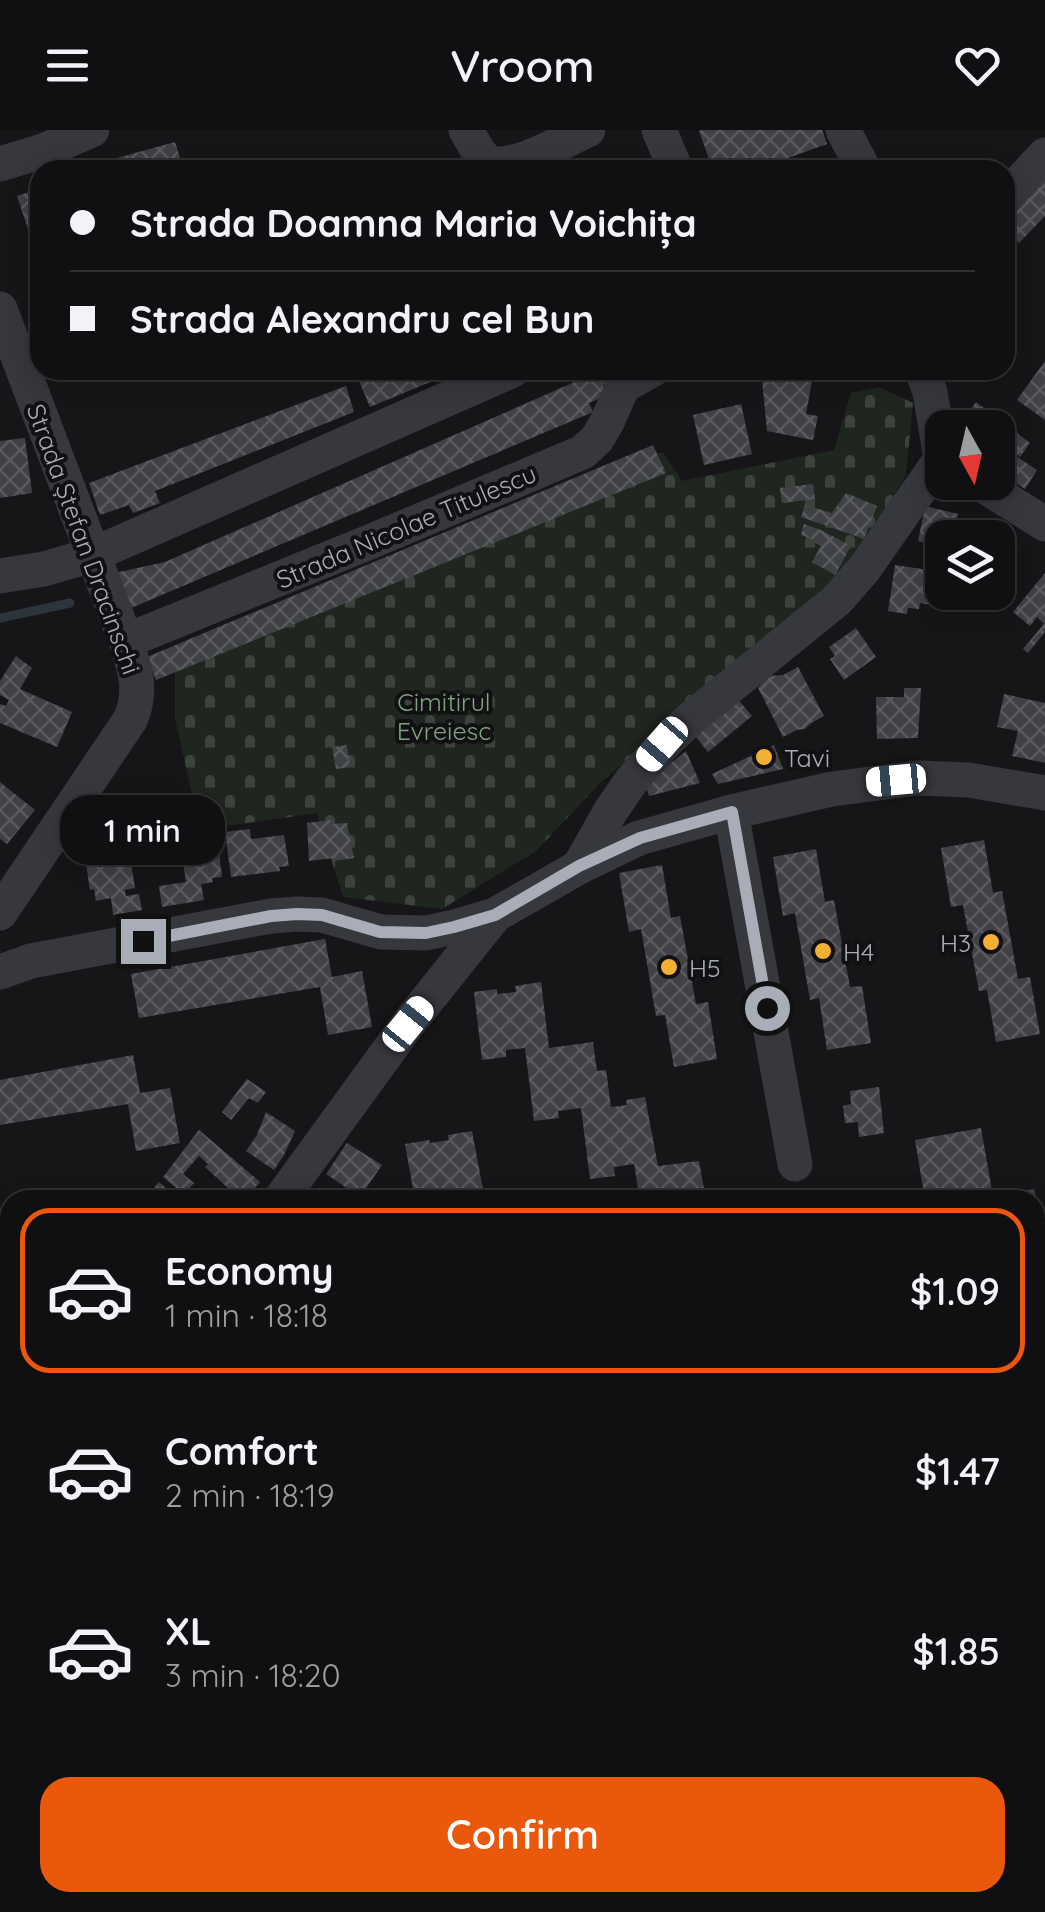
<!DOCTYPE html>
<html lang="en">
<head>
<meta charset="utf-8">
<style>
	:root { --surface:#101012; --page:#1e1e20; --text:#f1f3f6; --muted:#9c9d9f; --line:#303032; --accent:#ea580c }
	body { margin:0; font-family:Quicksand,sans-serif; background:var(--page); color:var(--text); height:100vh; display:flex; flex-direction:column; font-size:38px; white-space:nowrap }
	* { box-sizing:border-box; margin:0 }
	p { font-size:32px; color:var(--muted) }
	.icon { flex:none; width:55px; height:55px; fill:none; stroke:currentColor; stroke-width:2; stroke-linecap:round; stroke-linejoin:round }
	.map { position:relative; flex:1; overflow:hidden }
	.panel { position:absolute; left:0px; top:1060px; width:1045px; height:722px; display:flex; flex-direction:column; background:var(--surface); border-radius:30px 30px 0 0; box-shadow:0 5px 25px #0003,0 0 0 2px var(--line) }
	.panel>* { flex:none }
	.hud { position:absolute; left:30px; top:30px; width:985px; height:220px; border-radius:30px; box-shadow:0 5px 25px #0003,0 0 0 2px var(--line); display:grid; align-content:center; height:220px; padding:0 40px; background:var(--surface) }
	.needle { width:65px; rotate:172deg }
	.tools { position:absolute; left:925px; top:280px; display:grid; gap:20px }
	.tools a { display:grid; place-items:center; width:90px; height:90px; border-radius:20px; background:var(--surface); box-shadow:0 5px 25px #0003,0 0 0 2px var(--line); font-size:50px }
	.end { position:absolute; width:45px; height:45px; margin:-22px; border:12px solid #a8adb8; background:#111; box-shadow:0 0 0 5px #111 }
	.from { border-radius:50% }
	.bubble { position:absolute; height:70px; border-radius:30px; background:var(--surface); box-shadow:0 5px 25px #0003,0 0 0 2px var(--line); font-size:32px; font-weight:600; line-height:70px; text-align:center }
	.car { position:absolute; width:30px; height:60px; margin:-30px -15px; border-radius:12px; box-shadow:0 0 8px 2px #0007; background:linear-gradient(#fff 24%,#345 0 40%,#fff 0 76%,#345 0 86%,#fff 0) }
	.hud b { display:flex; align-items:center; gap:35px; height:95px; font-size:38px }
	.hud b+b { border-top:2px solid var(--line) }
	.hud i { width:25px; height:25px; background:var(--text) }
	ul { padding:18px 0 0; list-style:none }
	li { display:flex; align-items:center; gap:30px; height:165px; margin:0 20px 15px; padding:0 20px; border:5px solid transparent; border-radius:30px }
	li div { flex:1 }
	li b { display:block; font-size:38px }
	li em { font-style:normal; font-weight:600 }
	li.current { border-color:var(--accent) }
	li>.icon { width:90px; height:90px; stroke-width:1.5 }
	.cta { display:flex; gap:20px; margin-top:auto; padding:20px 40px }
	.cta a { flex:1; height:115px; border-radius:30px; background:var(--accent); color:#fff; font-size:40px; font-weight:600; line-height:115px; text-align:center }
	header { display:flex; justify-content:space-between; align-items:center; height:130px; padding:0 40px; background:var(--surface); font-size:45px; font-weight:600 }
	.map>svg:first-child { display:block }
</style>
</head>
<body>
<header><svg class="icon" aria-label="menu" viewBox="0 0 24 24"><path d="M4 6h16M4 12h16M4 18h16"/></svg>Vroom<svg class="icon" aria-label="heart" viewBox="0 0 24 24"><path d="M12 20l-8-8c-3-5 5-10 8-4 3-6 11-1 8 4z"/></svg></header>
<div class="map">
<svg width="1045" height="1782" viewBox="0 0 1045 1782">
	<defs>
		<pattern id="cemetery-stones" width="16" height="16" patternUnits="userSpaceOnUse" patternTransform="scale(2.5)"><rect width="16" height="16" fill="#1e261f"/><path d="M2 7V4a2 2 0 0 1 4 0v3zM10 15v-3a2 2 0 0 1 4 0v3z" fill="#3c433d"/></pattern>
		<pattern id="building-cross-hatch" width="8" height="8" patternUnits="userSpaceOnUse" patternTransform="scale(2.5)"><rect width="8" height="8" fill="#404145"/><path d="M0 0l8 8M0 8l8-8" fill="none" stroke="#595a5e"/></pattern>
	</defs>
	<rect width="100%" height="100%" fill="#161618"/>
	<!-- cemetery -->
	<polygon fill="url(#cemetery-stones)" points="879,257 913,273 906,345 841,453 602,651 536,721 442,779 343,767 317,683 200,700 175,588 175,527 663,322 682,351 834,320 851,263"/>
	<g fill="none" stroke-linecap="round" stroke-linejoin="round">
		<!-- stream -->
		<polyline stroke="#2c353c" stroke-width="9" points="0,488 70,473"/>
	</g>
	<!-- building -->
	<g fill="url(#building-cross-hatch)">
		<polygon points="702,0 822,0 827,14 780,31 783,40 713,40 699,1"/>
		<polygon points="175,12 184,40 121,40 117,28"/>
		<polygon points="1045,48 1045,86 1019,113 1005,97 1005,86"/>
		<polygon points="40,58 40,112 33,114 17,66"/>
		<polygon points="1045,231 1045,290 1017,270"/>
		<polygon points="383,240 459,240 370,277 359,251"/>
		<polygon points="602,240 622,240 625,246 603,255 607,265 589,273 593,282 124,481 110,444 165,432"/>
		<polygon points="761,240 814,240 806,284 818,286 813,310 767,301"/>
		<polygon points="346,256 354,282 155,361 160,373 133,383 129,375 100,385 89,353"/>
		<polygon points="976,272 1030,313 1020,327 998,310 998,298 980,298 965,287"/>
		<polygon points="741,274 752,324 704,335 693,285"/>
		<polygon points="25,308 32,363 0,368 0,311"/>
		<polygon points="998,314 1037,340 1025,359 998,341"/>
		<polygon points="653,315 666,343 156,550 147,527"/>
		<polygon points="813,354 815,369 782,373 780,358"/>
		<polygon points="846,363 877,376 864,409 801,387 805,375 832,383"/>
		<polygon points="925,376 958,384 953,408 942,408 942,417 918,411"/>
		<polygon points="804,394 821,400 851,416 835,445 812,432 821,416 814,412 816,410 801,405"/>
		<polygon points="895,435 942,442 942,462 949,462 947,478 920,473 919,479 908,478 907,484 888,481"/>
		<polygon points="1045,443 1045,502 1028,523 1023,519 1044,494 1037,487 1030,496 1013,482"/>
		<polygon points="856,498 876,527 844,550 830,529 835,526 829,517"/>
		<polygon points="16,526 32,538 20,559 72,582 57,617 0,593 0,574 6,576 9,570 0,565 0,551"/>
		<polygon points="798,537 824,586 811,593 805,599 797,600 783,607 758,558 768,546 783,545"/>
		<polygon points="904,558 921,558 918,608 877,609 876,567 904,567"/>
		<polygon points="1004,564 1045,573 1045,633 1012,626 1018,601 997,597"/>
		<polygon points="736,567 752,586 708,622 692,602"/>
		<polygon points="347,615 350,637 336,639 332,617"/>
		<polygon points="774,615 783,639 718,654 712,644"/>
		<polygon points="686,621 700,653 649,666 645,653"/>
		<polygon points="0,652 35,680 7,714 0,709"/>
		<polygon points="146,670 151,696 131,701 125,674"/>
		<polygon points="188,686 192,707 176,711 177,718 167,720 161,690"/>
		<polygon points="330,690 331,694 347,693 354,728 334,731 334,728 309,731 307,693"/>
		<polygon points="250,699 251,709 284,705 289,736 279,737 280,741 231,747 225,702"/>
		<polygon points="984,710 993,763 1002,761 1018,849 1030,847 1040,904 996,912 987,860 979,861 963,775 951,777 941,718"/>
		<polygon points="218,713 222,747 212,748 213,752 201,754 204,770 162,777 159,756 186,752 181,719"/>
		<polygon points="816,719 825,772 834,770 850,857 862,856 871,913 827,920 819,868 810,870 795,783 783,786 773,727"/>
		<polygon points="129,720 135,758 125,760 126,766 139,764 142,780 113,785 111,768 96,771 94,759 90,760 85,727"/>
		<polygon points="662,735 671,788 680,786 696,874 708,872 717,929 674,937 665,885 656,886 641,799 629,802 619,743"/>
		<polygon points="325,809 332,847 362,841 372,897 328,905 320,857 139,888 131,844"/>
		<polygon points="541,852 549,918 593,912 597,941 606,940 611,977 627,975 626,970 645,967 658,1036 699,1031 706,1070 640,1070 634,1034 614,1037 615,1046 590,1049 581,978 558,981 559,988 534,991 525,918 506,920 506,927 482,930 474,862 497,859 497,864 516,862 515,856"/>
		<polygon points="133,925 140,963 170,958 180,1013 136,1021 128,974 0,995 0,950"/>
		<polygon points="247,949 266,962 258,973 249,968 231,990 222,982"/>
		<polygon points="879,957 884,1003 859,1007 858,992 845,993 843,976 851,974 850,961"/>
		<polygon points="266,982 295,1001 284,1025 274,1040 246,1021 257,1005"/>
		<polygon points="981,998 993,1066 1034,1059 1036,1070 925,1070 915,1010"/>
		<polygon points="199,1000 260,1052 244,1070 241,1070 205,1037 208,1034 199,1026 183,1044 194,1053 184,1064 163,1047"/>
		<polygon points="472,1001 485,1070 415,1070 405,1014 429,1010 430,1013 449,1010 448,1005"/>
		<polygon points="347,1013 382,1035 360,1067 326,1044"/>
		<polygon points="159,1052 180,1070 144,1070"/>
		<polygon points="1035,1076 1037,1076 1045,1121 1045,1127 1035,1128"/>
		<polygon points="10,1225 10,1294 8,1294 0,1248 0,1226"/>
		<polygon points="0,1325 2,1325 4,1339 10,1338 10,1382 0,1384"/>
		<polygon points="1045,1362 1045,1436 1035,1438 1035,1364"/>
		<polygon points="1045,1539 1045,1584 1039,1586 1035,1565 1035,1541"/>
		<polygon points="5,1748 10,1750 10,1772 70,1772 89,1782 0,1782 0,1758"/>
		<polygon points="143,1772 201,1772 205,1775 200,1782 141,1782 138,1780"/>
		<polygon points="254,1772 303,1772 321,1782 249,1782"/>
		<polygon points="914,1772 960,1772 962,1782 916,1782"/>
	</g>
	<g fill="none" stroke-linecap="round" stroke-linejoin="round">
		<!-- minor -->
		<g stroke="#37383d" stroke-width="35">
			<path d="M466,0L478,21L489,34C519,38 560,12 588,0"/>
			<polyline points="659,0 676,40"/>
			<polyline points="843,0 864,40"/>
			<polyline points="0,34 43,21 92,0"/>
			<polyline points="1005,68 1045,25"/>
			<path d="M0,179L126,511C135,539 143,562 130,590L0,783"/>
			<polyline points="978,352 1045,394"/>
			<polyline points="0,446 44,439 92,425 513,240"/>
			<polyline points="126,511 372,411 583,322 597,309 607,292 623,256 652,240"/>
			<polyline points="731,682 795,1034"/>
			<polyline points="579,737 610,682 632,650 663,615 689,590 837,470 864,439 941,329 930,262 922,240"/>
			<polyline points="0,842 31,831 271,786 297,784 322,785 381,802 426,803 454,797 495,785 579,737 639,708 731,682 832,659 918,648 969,650 1045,663"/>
			<polyline points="280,1070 408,894 495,785"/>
			<polyline points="0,1149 10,1145"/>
			<polyline points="1035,1465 1045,1463"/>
			<polyline points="1035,1508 1045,1508"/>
			<polyline points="0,1557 10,1565"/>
			<polyline points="400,1772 418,1782"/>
			<polyline points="476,1772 477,1782"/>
			<polyline points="862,1772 863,1782"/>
			<polyline points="775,1782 832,1772"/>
		</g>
		<!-- major -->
		<g stroke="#53555c" stroke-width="45">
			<polyline points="1035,1287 1045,1285"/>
			<polyline points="0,1463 10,1462"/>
		</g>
	</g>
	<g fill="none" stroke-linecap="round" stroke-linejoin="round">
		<!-- route -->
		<polyline stroke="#a8adb8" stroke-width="12" points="143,811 271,786 297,784 322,785 380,802 426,803 454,797 495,785 579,736 640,708 732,682 767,878"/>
	</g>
	<!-- markers -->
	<g fill="#f2b134" stroke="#111113" stroke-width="4">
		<circle cx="764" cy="627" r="10"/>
		<circle cx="991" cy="812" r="10"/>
		<circle cx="823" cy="821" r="10"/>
		<circle cx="669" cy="837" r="10"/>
	</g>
	<g text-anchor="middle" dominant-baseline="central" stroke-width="8" stroke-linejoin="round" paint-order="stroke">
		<!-- street labels -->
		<g font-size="25" fill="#a8adb8" stroke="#111113">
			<text transform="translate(406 396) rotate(-23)">Strada Nicolae Titulescu</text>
			<text transform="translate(84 409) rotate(70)">Strada Ștefan Dracinschi</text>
		</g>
		<!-- park labels -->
		<g font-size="25" fill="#7fa381" stroke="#111113">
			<text x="444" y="571">Cimitirul<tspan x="444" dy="29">Evreiesc</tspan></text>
		</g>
		<!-- poi labels -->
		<g font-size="25" fill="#a8adb8" stroke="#111113" text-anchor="start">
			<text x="784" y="627">Tavi</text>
			<text x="971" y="812" text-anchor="end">H3</text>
			<text x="843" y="821">H4</text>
			<text x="689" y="837">H5</text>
		</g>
	</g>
</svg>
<div class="tools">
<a><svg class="needle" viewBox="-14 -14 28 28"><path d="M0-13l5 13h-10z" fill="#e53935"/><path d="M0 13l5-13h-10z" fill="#9c9d9f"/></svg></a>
<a><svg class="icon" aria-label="layers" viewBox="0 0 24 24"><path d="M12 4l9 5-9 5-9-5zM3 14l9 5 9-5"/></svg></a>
</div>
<i class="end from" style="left:767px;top:878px"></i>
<i class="end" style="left:143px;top:811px"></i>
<div class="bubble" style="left:60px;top:665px;width:165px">1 min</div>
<i class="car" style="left:662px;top:614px;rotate:221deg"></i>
<i class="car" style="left:896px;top:650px;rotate:265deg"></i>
<i class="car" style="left:408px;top:894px;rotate:39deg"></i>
<div class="hud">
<b><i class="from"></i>Strada Doamna Maria Voichița</b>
<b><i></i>Strada Alexandru cel Bun</b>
</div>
<section class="panel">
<ul>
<li class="current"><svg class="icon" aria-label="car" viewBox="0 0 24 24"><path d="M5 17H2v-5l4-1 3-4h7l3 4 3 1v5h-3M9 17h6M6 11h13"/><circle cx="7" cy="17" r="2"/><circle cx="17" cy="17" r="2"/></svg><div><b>Economy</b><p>1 min · 18:18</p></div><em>$1.09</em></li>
<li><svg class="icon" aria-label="car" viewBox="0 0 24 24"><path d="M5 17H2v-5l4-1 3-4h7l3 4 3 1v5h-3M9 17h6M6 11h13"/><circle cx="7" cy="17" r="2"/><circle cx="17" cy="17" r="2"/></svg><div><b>Comfort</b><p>2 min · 18:19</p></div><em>$1.47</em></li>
<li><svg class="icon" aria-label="car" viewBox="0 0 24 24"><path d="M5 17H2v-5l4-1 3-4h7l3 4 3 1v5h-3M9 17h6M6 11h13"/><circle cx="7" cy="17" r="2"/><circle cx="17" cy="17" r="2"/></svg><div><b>XL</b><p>3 min · 18:20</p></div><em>$1.85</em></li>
</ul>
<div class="cta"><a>Confirm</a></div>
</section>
</div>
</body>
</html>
